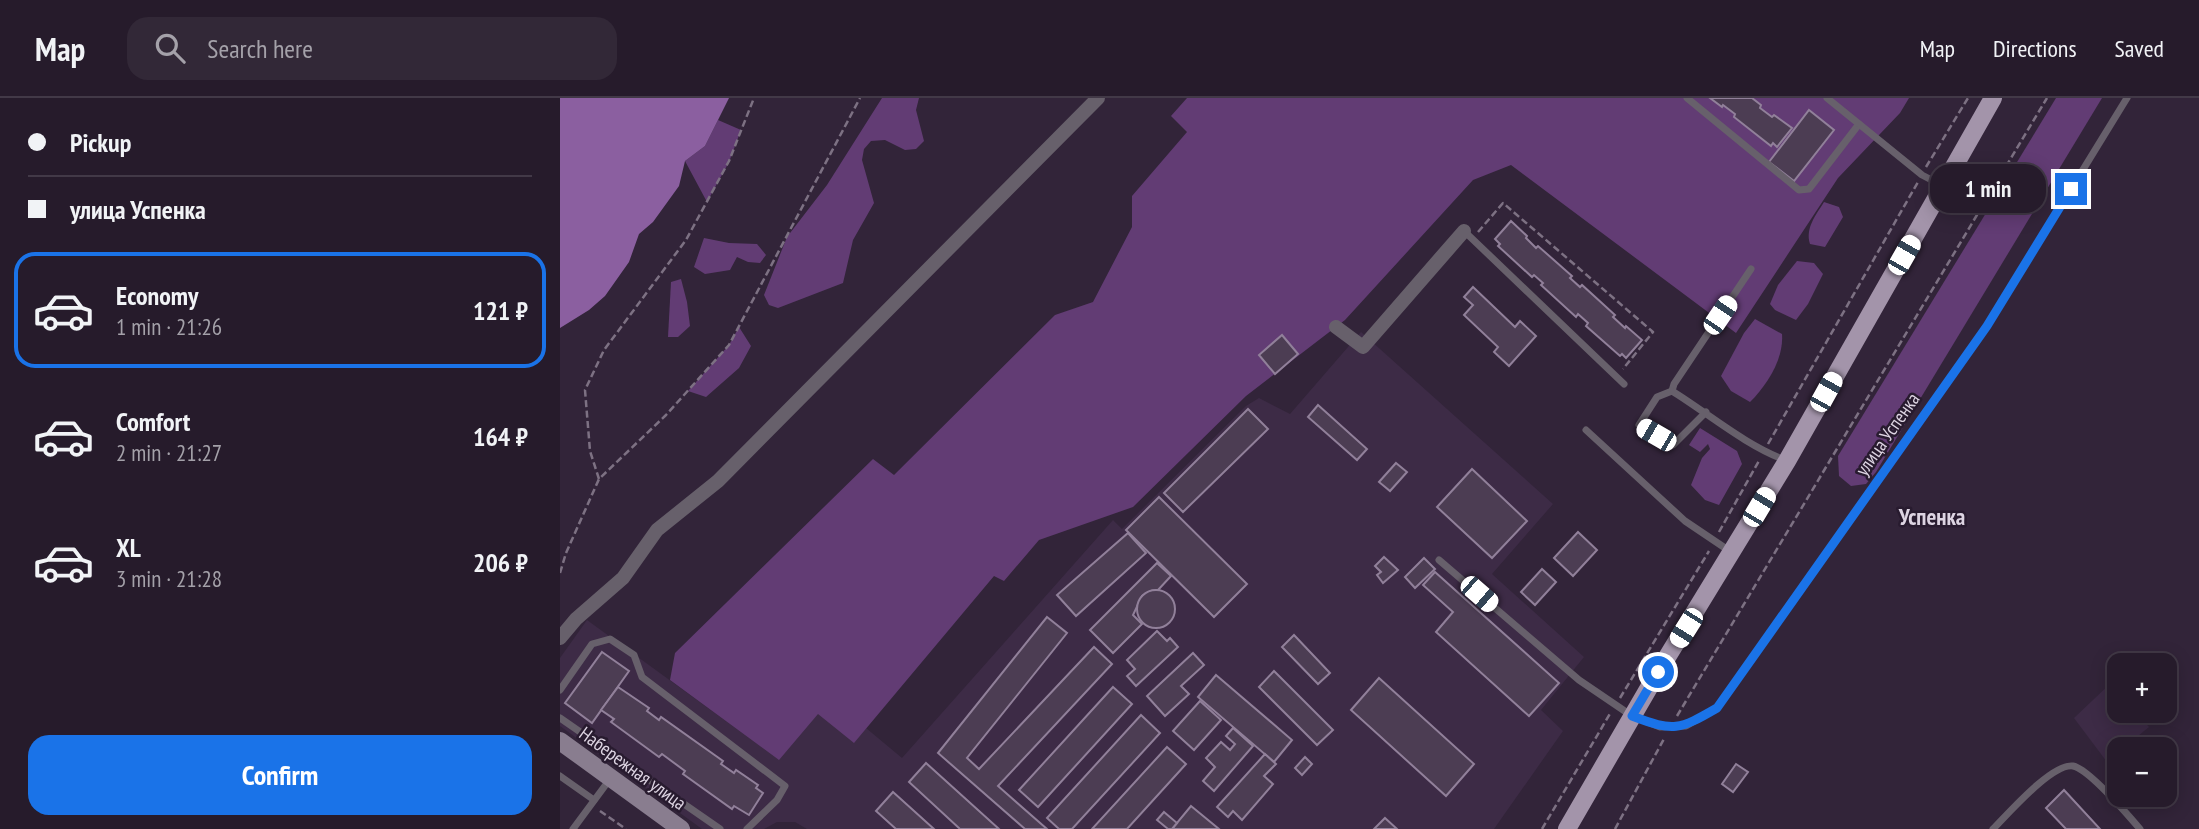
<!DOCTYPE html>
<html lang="en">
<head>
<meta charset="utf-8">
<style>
	:root { --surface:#261b2b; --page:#322837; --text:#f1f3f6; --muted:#a4a1a9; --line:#423947; --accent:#1a73e8 }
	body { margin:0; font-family:"PT Sans Narrow",sans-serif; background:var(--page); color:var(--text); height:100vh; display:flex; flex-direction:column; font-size:26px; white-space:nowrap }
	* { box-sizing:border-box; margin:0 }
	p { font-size:23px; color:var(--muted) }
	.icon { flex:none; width:38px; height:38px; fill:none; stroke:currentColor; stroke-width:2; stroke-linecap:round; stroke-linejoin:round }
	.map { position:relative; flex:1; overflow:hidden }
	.side { display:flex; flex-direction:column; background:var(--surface); width:560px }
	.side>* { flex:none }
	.banner { display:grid; align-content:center; height:154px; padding:0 28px; background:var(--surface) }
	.tools { position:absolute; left:1547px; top:555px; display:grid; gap:14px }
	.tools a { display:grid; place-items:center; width:70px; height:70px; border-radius:14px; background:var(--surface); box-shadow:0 4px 18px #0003,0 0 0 2px var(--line); font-size:35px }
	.end { position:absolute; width:32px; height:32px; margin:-16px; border:9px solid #1a73e8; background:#fff; box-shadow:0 0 0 4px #fff }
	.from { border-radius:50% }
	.bubble { position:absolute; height:49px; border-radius:21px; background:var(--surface); box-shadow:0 4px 18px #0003,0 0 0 2px var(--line); font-size:23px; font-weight:600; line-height:49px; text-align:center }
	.car { position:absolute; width:21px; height:42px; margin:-21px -10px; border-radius:9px; box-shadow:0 0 5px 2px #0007; background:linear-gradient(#fff 24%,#345 0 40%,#fff 0 76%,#345 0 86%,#fff 0) }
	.banner b { display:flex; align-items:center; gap:24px; height:66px; font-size:26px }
	.banner b+b { border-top:2px solid var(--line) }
	.banner i { width:18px; height:18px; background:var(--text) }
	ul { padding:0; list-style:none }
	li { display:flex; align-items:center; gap:21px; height:116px; margin:0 14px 10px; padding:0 14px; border:4px solid transparent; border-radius:21px }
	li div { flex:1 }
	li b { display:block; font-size:26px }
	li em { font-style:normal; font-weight:600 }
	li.on { border-color:var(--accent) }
	li>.icon { width:63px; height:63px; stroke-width:1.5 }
	.primary-button { display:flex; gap:14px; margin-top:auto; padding:14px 28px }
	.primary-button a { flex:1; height:80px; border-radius:21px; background:var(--accent); color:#fff; font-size:28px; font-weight:600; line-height:80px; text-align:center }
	header { display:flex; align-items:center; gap:42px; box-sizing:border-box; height:98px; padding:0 35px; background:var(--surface); border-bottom:2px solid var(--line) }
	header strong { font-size:33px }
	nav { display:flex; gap:38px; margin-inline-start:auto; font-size:24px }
	.search { width:490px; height:63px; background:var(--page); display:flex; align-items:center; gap:18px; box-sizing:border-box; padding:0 24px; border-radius:21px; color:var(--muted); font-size:26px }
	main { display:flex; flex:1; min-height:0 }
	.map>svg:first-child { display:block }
</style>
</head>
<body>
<header>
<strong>Map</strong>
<div class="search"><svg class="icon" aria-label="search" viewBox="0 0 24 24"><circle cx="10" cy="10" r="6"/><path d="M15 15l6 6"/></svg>Search here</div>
<nav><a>Map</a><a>Directions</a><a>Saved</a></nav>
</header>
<main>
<section class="side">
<div class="banner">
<b><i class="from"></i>Pickup</b>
<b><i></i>улица Успенка</b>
</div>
<ul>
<li class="on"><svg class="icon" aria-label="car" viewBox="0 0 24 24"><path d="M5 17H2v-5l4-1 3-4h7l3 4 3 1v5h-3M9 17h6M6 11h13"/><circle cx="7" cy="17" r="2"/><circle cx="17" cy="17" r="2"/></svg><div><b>Economy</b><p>1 min · 21:26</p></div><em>121 ₽</em></li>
<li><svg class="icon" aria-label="car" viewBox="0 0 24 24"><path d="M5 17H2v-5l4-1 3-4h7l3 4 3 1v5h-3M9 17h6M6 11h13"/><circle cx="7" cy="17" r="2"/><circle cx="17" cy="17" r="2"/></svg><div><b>Comfort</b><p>2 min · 21:27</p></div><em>164 ₽</em></li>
<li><svg class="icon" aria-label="car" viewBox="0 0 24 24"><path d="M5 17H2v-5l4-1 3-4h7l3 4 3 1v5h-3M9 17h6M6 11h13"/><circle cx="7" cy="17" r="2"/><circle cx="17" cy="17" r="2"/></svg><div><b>XL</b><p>3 min · 21:28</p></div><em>206 ₽</em></li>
</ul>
<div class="primary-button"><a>Confirm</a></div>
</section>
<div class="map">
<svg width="1639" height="731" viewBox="0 0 1639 731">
	<rect width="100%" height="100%" fill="#322439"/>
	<!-- built -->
	<g fill="#3d2b46">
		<polygon points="801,234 993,406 932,476 1024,559 981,612 1003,633 934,731 247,731 235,724 217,724 204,731 142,731 0,628 0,560 27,522 218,661 258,615 294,644 306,630 342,660 553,422 562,431 686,308 699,300 730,316"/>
		<polygon points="1552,584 1559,593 1559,612 1575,613 1589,629 1562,651 1559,651 1559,654 1547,664 1514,620"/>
	</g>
	<!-- green -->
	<g fill="#623c74">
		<polygon points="322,0 359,0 356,12 364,43 356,51 345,52 325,42 311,43 304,51 302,62 314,105 293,142 283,185 218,210 209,207 204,197 227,139 267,87"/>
		<polygon points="627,0 1349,0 1340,15 1278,80 1176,235 951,67 913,82 785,222 686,298 573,409 479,442 444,483 434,478 294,645 258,616 219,662 110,582 115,555 313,361 334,377 495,217 533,204 572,129 572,98 627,34 611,18"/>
		<polygon points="1496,0 1542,0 1316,374 1306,386 1291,388 1279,378 1278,358"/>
		<polygon points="158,22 181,32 169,64 147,104 125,63 145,48"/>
		<path d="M1264,104L1279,109L1283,119L1265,149L1250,146C1245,130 1256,117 1264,104Z"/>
		<polygon points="144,140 169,145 197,146 206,157 200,165 188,164 177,159 170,172 145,176 134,169"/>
		<polygon points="1237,163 1254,165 1263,176 1248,206 1236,222 1215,212 1210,206 1218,187"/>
		<polygon points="121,181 127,204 130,228 118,239 108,239 111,184"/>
		<path d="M1195,221L1222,236C1224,261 1207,287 1190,304L1171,293L1161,278L1184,235Z"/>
		<polygon points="179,229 191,248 179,270 146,299 128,293 169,247"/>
		<polygon points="1140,330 1177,353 1182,366 1159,407 1145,402 1131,387 1142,360 1150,351 1148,346 1140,354 1129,347"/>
	</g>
	<!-- water -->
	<polygon fill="#8b5fa0" points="0,0 169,0 145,48 125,63 119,88 93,124 79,136 69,164 45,198 29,212 0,230"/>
	<!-- building -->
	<g fill="#4c3d53" stroke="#91809a" stroke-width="2">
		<polygon points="1150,0 1192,0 1201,7 1200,10 1212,19 1214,17 1232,30 1217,49 1213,45 1211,48 1174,19 1175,16 1163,7 1162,9"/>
		<polygon points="1249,12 1274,32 1234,83 1209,64"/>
		<polygon points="951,123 967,138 966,140 976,150 978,148 1012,178 1010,180 1020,189 1022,187 1055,217 1053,219 1065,230 1066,228 1082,242 1066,260 1062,256 1060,258 1026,228 1028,225 1018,216 1016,219 981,187 983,185 974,177 972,179 938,148 940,146 935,141"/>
		<polygon points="913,189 955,229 960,223 976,238 949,268 934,254 938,249 904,217 913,207 904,199"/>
		<polygon points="722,237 738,256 715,276 699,257"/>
		<polygon points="758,307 807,351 797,362 748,319"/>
		<polygon points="688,311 708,331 623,414 604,395"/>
		<polygon points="836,365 847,374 830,393 819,384"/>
		<polygon points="912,371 967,423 932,460 877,409"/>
		<polygon points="599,399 687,486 654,519 566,432"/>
		<polygon points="1018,434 1037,452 1013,478 994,460"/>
		<polygon points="568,435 586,455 516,518 497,497"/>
		<polygon points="824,459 838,472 823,485 817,477 821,474 815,468"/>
		<polygon points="864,460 875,471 855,490 845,479"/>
		<polygon points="597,465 611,478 598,492 591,493 582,498 573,517 582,526 553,555 530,532"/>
		<polygon points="982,471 996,484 975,507 961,494"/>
		<polygon points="875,474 999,585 969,618 876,534 893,514 863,487"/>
		<circle cx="596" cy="511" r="19"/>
		<polygon points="487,519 507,535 407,660 419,671 534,549 552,566 438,688 487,731 465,731 378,655"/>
		<polygon points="597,533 607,543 610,540 618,549 576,588 567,578 575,571 567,562"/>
		<polygon points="734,537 770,575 758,586 722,549"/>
		<polygon points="42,554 69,573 32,625 5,605"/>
		<polygon points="633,555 644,567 621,588 629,596 605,618 587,598"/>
		<polygon points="714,573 773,632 757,647 699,589"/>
		<polygon points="656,577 732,642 714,664 638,599"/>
		<polygon points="819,580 914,666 886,698 791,612"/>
		<polygon points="58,589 89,610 87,613 99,622 101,619 163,663 161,666 174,675 176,672 198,687 196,690 203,695 189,717 174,708 172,711 123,676 125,673 102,656 99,659 51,624 54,621 41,612"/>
		<polygon points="553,589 572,606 478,709 459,692"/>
		<polygon points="640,603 661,622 634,652 613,633"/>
		<polygon points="581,617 600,635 512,731 499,731 487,720"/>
		<polygon points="673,630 693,648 654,693 643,683 655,669 646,660 661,644 670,652 675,646 666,638"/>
		<polygon points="607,649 626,666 567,731 532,731"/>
		<polygon points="705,656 716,666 704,678 713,686 682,722 673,713 668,719 657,709"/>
		<polygon points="745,659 752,666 742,677 735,670"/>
		<polygon points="366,665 439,731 400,731 349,684"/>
		<polygon points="1176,666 1188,674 1173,694 1162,686"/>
		<polygon points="1504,692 1540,731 1506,731 1486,710"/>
		<polygon points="333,694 374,731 336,731 316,713"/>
		<polygon points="631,708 659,731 612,731"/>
		<polygon points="604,714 617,725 612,731 608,731 597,722"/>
		<polygon points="825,720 837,731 814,731"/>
	</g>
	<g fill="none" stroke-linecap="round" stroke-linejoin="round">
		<!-- path -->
		<g stroke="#7d7183" stroke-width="2.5" stroke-dasharray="7 3.5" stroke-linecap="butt">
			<polyline points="1366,69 1408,0"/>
			<polyline points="918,134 943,105 1093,234 1063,271"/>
			<polyline points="1208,346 1358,84"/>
			<polyline points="39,381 30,353 25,292 44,252 126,142 169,63 194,0"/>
			<polyline points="1159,434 1200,361"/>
			<polyline points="0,475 6,455 39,381 106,317 169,247 300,0"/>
			<polyline points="1060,600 1149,453"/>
			<polyline points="1117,618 1487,0"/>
			<polyline points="40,713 66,731"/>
			<polyline points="982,731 1051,614"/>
			<polyline points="1055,731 1105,639"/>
		</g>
		<!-- lane -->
		<g stroke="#67606b" stroke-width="7">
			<polyline points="1127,0 1239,92 1249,91 1299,26"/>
			<polyline points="1267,0 1362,77 1383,88"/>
			<polyline points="904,133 1064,286"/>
			<polyline points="1112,293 1114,286 1191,171"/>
			<path d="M1146,314L1113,347L1079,327L1097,299L1112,293C1149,316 1185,347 1225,362"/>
			<polyline points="1026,332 1125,423 1171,454"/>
			<polyline points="879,462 1019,582 1072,618 1100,629 1126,628 1157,610 1427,228 1567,0"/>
			<polyline points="0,592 32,546 50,541 74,557 82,579 225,688 217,702 187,731"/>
			<polyline points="0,620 160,731"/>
			<polyline points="0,678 34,702"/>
			<polyline points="13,731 50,681"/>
			<path d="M1433,731C1448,716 1492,665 1513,668C1529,671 1568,717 1580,731"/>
		</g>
		<!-- street -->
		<g stroke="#67606b" stroke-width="14">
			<polyline points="776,229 803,249 904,133"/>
			<polyline points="0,540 16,521 63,480 97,432 158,383 538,0"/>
		</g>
		<!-- secondary -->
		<polyline stroke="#897d8f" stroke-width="18" points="0,643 121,731"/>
		<!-- primary -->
		<polyline stroke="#a394aa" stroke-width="18" points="1007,731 1098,574 1227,363 1433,0"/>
	</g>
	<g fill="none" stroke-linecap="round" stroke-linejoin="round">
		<!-- route -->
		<path stroke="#1a73e8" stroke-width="9" d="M1098,574L1072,618C1114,634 1119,632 1157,610L1427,228L1511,91"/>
	</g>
	<g text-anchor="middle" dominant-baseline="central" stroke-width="5" stroke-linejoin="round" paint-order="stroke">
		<!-- street labels -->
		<g font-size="19" fill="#ddd4e2" stroke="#281b2f">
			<text transform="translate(1327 336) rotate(-55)">улица Успенка</text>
			<text transform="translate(73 670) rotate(36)">Набережная улица</text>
		</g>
		<!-- quarter labels -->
		<g font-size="23" font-weight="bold" fill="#ddd4e2" stroke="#281b2f">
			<text x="1372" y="418">Успенка</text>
		</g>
	</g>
</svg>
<div class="tools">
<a>+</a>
<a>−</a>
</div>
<i class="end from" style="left:1098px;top:574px"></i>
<i class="end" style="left:1511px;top:91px"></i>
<div class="bubble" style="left:1370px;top:66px;width:116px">1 min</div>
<i class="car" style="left:1344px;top:157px;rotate:30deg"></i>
<i class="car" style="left:1160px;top:217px;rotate:34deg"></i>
<i class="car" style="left:1266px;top:294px;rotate:29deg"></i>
<i class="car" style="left:1096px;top:337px;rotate:300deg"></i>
<i class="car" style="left:1199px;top:409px;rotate:31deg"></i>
<i class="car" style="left:919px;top:496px;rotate:131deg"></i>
<i class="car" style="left:1126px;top:530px;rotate:212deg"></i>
</div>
</main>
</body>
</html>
